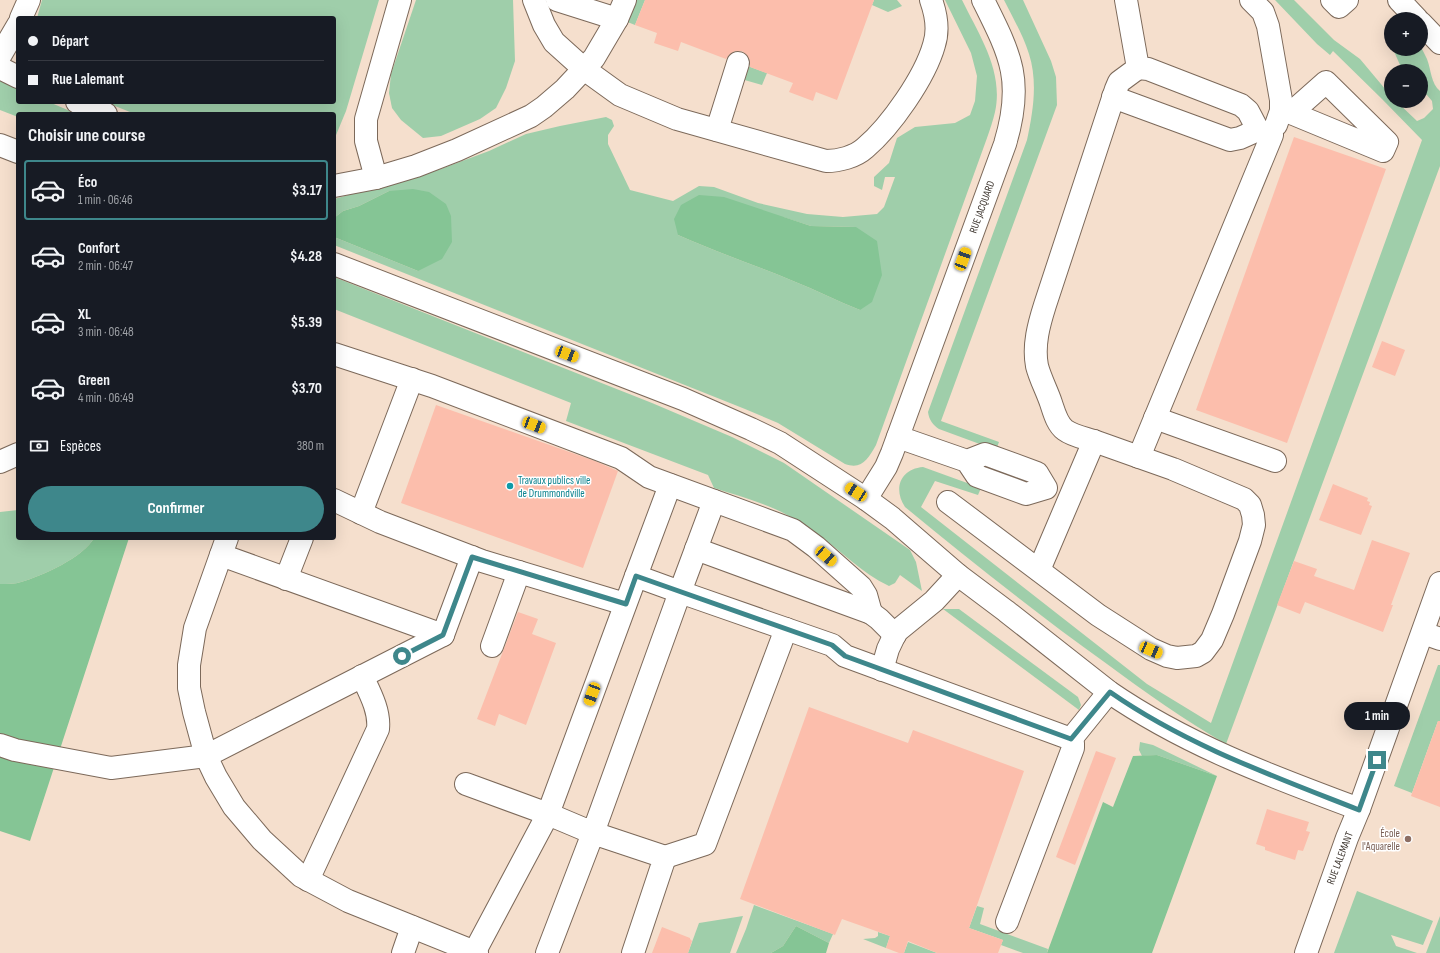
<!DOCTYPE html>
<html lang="fr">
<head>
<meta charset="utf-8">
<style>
	:root { --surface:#171b24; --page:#20242c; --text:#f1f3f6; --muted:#9ea1a6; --line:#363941; --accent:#3e878b }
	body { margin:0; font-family:"Sofia Sans Condensed",sans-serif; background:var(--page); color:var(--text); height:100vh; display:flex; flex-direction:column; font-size:15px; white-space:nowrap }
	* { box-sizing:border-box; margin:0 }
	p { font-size:13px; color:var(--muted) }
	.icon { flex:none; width:22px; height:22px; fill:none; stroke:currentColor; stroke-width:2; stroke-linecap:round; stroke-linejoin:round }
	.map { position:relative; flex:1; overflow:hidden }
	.drawer { position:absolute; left:16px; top:112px; width:320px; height:428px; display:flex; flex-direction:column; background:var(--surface); border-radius:4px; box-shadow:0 4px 16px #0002 }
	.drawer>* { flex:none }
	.top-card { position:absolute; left:16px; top:16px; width:320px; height:88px; border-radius:4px; box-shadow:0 4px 16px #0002; display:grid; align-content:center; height:88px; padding:0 12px; background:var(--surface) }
	.fabs { position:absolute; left:1384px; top:12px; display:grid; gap:8px }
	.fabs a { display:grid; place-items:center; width:44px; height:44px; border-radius:50%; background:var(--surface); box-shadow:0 4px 16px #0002; font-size:20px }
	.end { position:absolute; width:18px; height:18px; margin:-9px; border:5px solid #3e878b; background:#fff; box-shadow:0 0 0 2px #fff }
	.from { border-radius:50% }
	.bubble { position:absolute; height:28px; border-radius:14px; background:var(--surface); box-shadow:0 4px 16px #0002; font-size:13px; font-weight:700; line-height:28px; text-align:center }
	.car { position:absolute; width:12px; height:24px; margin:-12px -6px; border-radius:5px; box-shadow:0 0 3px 1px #0007; background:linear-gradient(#f5c518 24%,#345 0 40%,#f5c518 0 76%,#345 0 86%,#f5c518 0) }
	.top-card b { display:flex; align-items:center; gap:14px; height:38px; font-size:15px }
	.top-card b+b { border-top:1px solid var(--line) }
	.top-card i { width:10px; height:10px; background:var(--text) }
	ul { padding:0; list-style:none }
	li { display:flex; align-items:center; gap:12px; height:60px; margin:0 8px 6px; padding:0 4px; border:2px solid transparent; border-radius:4px }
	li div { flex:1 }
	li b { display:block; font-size:15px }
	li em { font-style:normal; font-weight:700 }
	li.current { border-color:var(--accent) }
	li>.icon { width:36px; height:36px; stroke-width:1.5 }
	h2 { padding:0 12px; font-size:18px; line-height:48px }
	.pay { display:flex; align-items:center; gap:10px; height:44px; padding:0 12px; font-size:15px }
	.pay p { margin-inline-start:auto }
	.button { display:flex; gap:8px; margin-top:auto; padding:8px 12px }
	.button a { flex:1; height:46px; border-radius:24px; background:var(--accent); color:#fff; font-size:16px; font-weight:700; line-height:46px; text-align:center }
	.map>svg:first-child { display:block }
</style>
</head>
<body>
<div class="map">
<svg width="1440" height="953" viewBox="0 0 1440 953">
	<rect width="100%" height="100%" fill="#f5dfcd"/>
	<!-- green -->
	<g fill="#9fceaa" fill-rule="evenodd">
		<polygon points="42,0 379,0 346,111 334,140 334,114 135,114 105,102 334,102 334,18 37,18"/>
		<polygon points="416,0 513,0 515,61 506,88 496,108 480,119 441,136 423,138 401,120 392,108 389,93 391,74"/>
		<polygon points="632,0 645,0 635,25 625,21"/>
		<polygon points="874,0 897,0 902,6 888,12 872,5"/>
		<path d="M945,0H962C979,35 1004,71 995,112C993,121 990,129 987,138L876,445C868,459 862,470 845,464L778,423L745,409L334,245V237L418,271L389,191L359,206L343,211L334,218V199L438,170L489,151L526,134L560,126L606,117L612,120L614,126L608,135V144L630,190L673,201L699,186L714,187L758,203L807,214L843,217L877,214L884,207L895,177H885L882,190L874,186V177L889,163L897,138L915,127L955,123L970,115L975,101L977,76L971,53ZM783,217L811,226L856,227L860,310C837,301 816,290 793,281C755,265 716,252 678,235Z"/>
		<path d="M1004,0H1023L1051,61L1056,77L1057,105L941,421L999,442L996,450L939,429C933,425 929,420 928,412L1027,140C1033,112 1038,82 1029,54C1023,35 1013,18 1004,0Z"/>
		<path d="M1275,0H1294L1334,40L1360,59L1391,96V101H1396L1417,121L1424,118L1433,109L1432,101L1421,88V71H1405L1400,65L1393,49H1421V47C1423,51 1425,55 1427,59C1431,69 1431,84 1440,91V166L1226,744C1184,720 1145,692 1107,664C1037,614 971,561 905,507C893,489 900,469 923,467L981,488L978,495L935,481L921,507L1147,684L1211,723L1422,140L1382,99L1333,51L1330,55L1317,44Z"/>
		<polygon points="745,65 767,73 762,85 741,79"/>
		<polygon points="0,80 18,88 18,102 49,102 77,114 18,114 18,117 0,110"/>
		<path d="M334,277L652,403L732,437L784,463L910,550L916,562L922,591L900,575L895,583L889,586C861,573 842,551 817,534C808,528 798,521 789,516C766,503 739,496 714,488L708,475L566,421L571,403L334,309Z"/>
		<path d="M18,510V538H94C84,557 42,576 21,582C15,584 7,584 0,584V512Z"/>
		<polygon points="943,609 959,609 1078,697 1081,705 1079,710"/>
		<polygon points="1438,665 1440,665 1440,721 1438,721 1412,793 1394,786"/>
		<polygon points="1140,742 1153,745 1217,776 1157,755 1142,756 1139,750"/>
		<polygon points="1357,891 1433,921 1423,945 1391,935 1396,946 1417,953 1334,953"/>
		<polygon points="754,905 833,934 829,943 796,926 783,946 771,953 736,953 746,929"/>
		<polygon points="977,906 984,908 980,924 1048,949 1047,953 1023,953 1001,945 1003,940 969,928"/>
		<polygon points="743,916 730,953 688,953 699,923"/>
		<polygon points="1440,916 1440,953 1426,953"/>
		<polygon points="878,932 890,936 886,948 863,939 875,938 878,936"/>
		<polygon points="908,942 937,953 904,953"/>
	</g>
	<!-- forest -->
	<g fill="#85c595">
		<polygon points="413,189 429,192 446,204 451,216 452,242 442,259 418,271 334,237 334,218 343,211 359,206 389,191"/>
		<path d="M699,195L724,197L811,226L856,227L877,241L882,275L872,302L860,310C837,301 816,290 793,281C755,265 716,252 678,235L674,219L681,205Z"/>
		<path d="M94,538H129L30,841L0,831V584C7,584 15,584 21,582C42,576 84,557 94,538Z"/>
		<polygon points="1157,755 1217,776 1152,953 1047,953 1103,802 1113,807 1133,756"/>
		<polygon points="796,926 829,943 826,953 771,953 783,946"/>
	</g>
	<!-- building -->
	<g fill="#fcbeac">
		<polygon points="645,0 874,0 837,100 816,92 813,101 789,92 793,83 750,67 750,60 747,55 742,51 735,51 730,54 726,59 681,42 678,51 654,43 657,33 635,25"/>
		<polygon points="1294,137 1386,169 1287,443 1196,410"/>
		<polygon points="1382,341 1405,350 1395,376 1372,367"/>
		<polygon points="436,405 595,461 618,471 583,568 401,503"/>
		<polygon points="1333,484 1368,498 1367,501 1370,502 1369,505 1372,506 1361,535 1319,520"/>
		<polygon points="1372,540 1410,553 1391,605 1393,605 1383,632 1305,602 1300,614 1277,605 1294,561 1317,569 1314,576 1354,590"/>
		<polygon points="518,612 538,619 532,634 556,643 526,725 499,714 495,726 477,719"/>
		<polygon points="809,707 908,743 913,730 1024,771 969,928 1003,940 998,953 937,953 908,941 904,953 899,953 886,948 890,936 842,919 835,935 740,899"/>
		<polygon points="1438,721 1440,721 1440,807 1411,796"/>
		<polygon points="1096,751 1116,758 1075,865 1056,857"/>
		<polygon points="1267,809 1309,822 1306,831 1310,832 1303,851 1298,850 1295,860 1265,850 1265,847 1256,844"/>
		<polygon points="662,927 690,938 690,939 692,941 688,953 652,953"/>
	</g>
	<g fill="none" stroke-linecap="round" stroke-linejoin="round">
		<defs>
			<g id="minor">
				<path d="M534,0L544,25L554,42L584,69L620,95L677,119L826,161C839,161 855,157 865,148C891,126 925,77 934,45C939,30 936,14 931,0"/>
				<polyline points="557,0 617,19"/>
				<polyline points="1251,0 1263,12 1268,26 1281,100 1281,111 1276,125"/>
				<polyline points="1332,0 1339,7 1347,0"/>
				<polyline points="1399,0 1417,19"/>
				<polyline points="21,18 29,0"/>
				<polyline points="1421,23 1440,43"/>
				<polyline points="0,56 18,25"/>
				<polyline points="0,68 18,77"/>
				<polyline points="1113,97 1230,140 1240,138 1258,130 1248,111 1241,105 1148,69 1138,68"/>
				<polyline points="77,102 106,114"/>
				<polyline points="1281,111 1291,113 1383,151 1387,142 1326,82 1291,113"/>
				<polyline points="717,130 738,63"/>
				<polyline points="0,145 18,152"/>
				<polyline points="376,178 366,141 366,119 400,0"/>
				<polyline points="334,186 376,178 416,166 457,150 531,116 544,107 565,89 594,58 617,19 625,0"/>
				<path d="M334,264L683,399L751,429L780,443L866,499L892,518L958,575L1006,611L1109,692C1186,745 1273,777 1359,809"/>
				<polyline points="334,354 432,386 621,458 649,477 793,530 816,547 861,587 866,595 871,613"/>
				<polyline points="1155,418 1275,461"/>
				<polyline points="898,437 967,461 977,476 1026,494 1046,488 1037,473 985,454 967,461"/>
				<polyline points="1094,441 1139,457 1272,135 1258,130"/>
				<polyline points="0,462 18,454"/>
				<path d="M866,499L886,467L892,453L1005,144C1024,81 1011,56 983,0"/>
				<polyline points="334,500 380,522 482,561 625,604"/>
				<polyline points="948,502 1098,615 1151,649 1167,656 1177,658 1196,656 1203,652 1212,640 1223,614 1250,541 1254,525 1253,515 1250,505 1244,499 1173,469 1139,457"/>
				<polyline points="361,513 412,379"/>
				<polyline points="227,538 195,628 189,665 189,688 194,712 206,756 216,777 234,807 262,840 301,876 348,901 477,953"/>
				<polyline points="696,549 871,613 879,619 895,635"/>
				<polyline points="221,555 443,635 472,557"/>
				<path d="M1039,570L1094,441C1085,438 1073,436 1065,430C1057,424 1054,412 1051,403C1047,391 1040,378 1037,366C1033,345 1039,324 1045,305L1116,89L1119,82L1138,68L1126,0"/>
				<polyline points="636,576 670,485"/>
				<polyline points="286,579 302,538"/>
				<polyline points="786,629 832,645 845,656 1071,739 1073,743 1073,748 1007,922"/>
				<polyline points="1423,633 1440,639"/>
				<polyline points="492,646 519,572"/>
				<polyline points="882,670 888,649 896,632 934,601 958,575"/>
				<polyline points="1071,739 1109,692"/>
				<polyline points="0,745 15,750 111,768 206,756 443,635"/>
				<polyline points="466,784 548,814 636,576 680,592 714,501"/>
				<path d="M308,880L378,729C380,711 370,693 362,676"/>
				<polyline points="403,953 412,927"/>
				<polyline points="474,953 548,814 593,833 680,592 786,629 705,844 665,857"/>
				<polyline points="547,953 593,833 665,857 633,953"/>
				<polyline points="1306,953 1347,838 1359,809 1440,583"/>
			</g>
		</defs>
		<!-- minor casing -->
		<use href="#minor" stroke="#7c695a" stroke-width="24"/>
		<!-- minor -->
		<use href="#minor" stroke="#fff" stroke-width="22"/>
	</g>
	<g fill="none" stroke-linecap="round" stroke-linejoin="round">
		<!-- route -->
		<path stroke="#3e878b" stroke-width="5" d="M402,656L443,635L472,557L626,604L636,576L832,645L845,656L1071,739L1110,692C1186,745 1273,776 1359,810L1377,760"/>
	</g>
	<!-- markers -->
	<circle fill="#0f9aa8" stroke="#fff" stroke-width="1.5" cx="510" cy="486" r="4"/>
	<circle fill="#8d6e63" stroke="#fff" stroke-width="1.5" cx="1408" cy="839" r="4"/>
	<g text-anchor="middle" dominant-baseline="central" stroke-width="3" stroke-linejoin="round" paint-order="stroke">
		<!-- street labels -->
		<g font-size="11" fill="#3b332c" stroke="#fff">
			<text transform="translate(982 207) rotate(-70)">RUE JACQUARD</text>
			<text transform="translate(1340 858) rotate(-69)">RUE LALEMANT</text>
		</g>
		<!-- culture labels -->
		<g font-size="11" fill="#0d838f" stroke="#fff" text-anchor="start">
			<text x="518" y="480">Travaux publics ville<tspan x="518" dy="13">de Drummondville</tspan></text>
		</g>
		<!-- education labels -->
		<g font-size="11" fill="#785e54" stroke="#fff" text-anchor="end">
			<text x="1400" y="833">École<tspan x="1400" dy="13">l'Aquarelle</tspan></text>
		</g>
	</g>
</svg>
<div class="fabs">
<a>+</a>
<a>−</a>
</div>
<i class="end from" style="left:402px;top:656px"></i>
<i class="end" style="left:1377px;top:760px"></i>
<div class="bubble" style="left:1344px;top:702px;width:66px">1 min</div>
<i class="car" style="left:963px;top:259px;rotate:20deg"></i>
<i class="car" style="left:567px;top:354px;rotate:111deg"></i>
<i class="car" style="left:534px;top:425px;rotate:111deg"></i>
<i class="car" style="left:856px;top:492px;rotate:303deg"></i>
<i class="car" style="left:826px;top:556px;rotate:131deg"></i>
<i class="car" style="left:1151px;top:650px;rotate:113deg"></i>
<i class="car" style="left:592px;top:694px;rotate:200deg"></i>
<div class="top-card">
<b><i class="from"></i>Départ</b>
<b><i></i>Rue Lalemant</b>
</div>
<section class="drawer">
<h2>Choisir une course</h2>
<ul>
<li class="current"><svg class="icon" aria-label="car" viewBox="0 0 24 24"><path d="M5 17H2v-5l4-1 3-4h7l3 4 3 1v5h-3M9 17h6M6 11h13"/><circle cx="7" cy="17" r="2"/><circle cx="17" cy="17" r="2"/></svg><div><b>Éco</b><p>1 min · 06:46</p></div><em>$3.17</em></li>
<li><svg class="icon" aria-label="car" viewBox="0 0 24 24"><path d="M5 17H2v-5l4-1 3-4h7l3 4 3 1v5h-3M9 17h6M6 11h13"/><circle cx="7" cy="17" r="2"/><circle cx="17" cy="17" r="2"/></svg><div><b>Confort</b><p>2 min · 06:47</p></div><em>$4.28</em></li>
<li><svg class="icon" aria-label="car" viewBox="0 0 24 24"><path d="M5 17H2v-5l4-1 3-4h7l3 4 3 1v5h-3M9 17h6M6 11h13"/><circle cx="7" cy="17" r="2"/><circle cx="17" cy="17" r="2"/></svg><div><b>XL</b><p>3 min · 06:48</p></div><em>$5.39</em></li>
<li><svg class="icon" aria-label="car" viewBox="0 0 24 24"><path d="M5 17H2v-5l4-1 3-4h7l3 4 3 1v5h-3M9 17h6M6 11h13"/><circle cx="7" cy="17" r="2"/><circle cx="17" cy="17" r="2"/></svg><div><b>Green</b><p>4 min · 06:49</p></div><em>$3.70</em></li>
</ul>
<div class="pay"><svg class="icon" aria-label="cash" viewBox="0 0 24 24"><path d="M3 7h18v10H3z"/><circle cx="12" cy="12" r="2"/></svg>Espèces<p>380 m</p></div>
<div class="button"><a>Confirmer</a></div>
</section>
</div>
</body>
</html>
